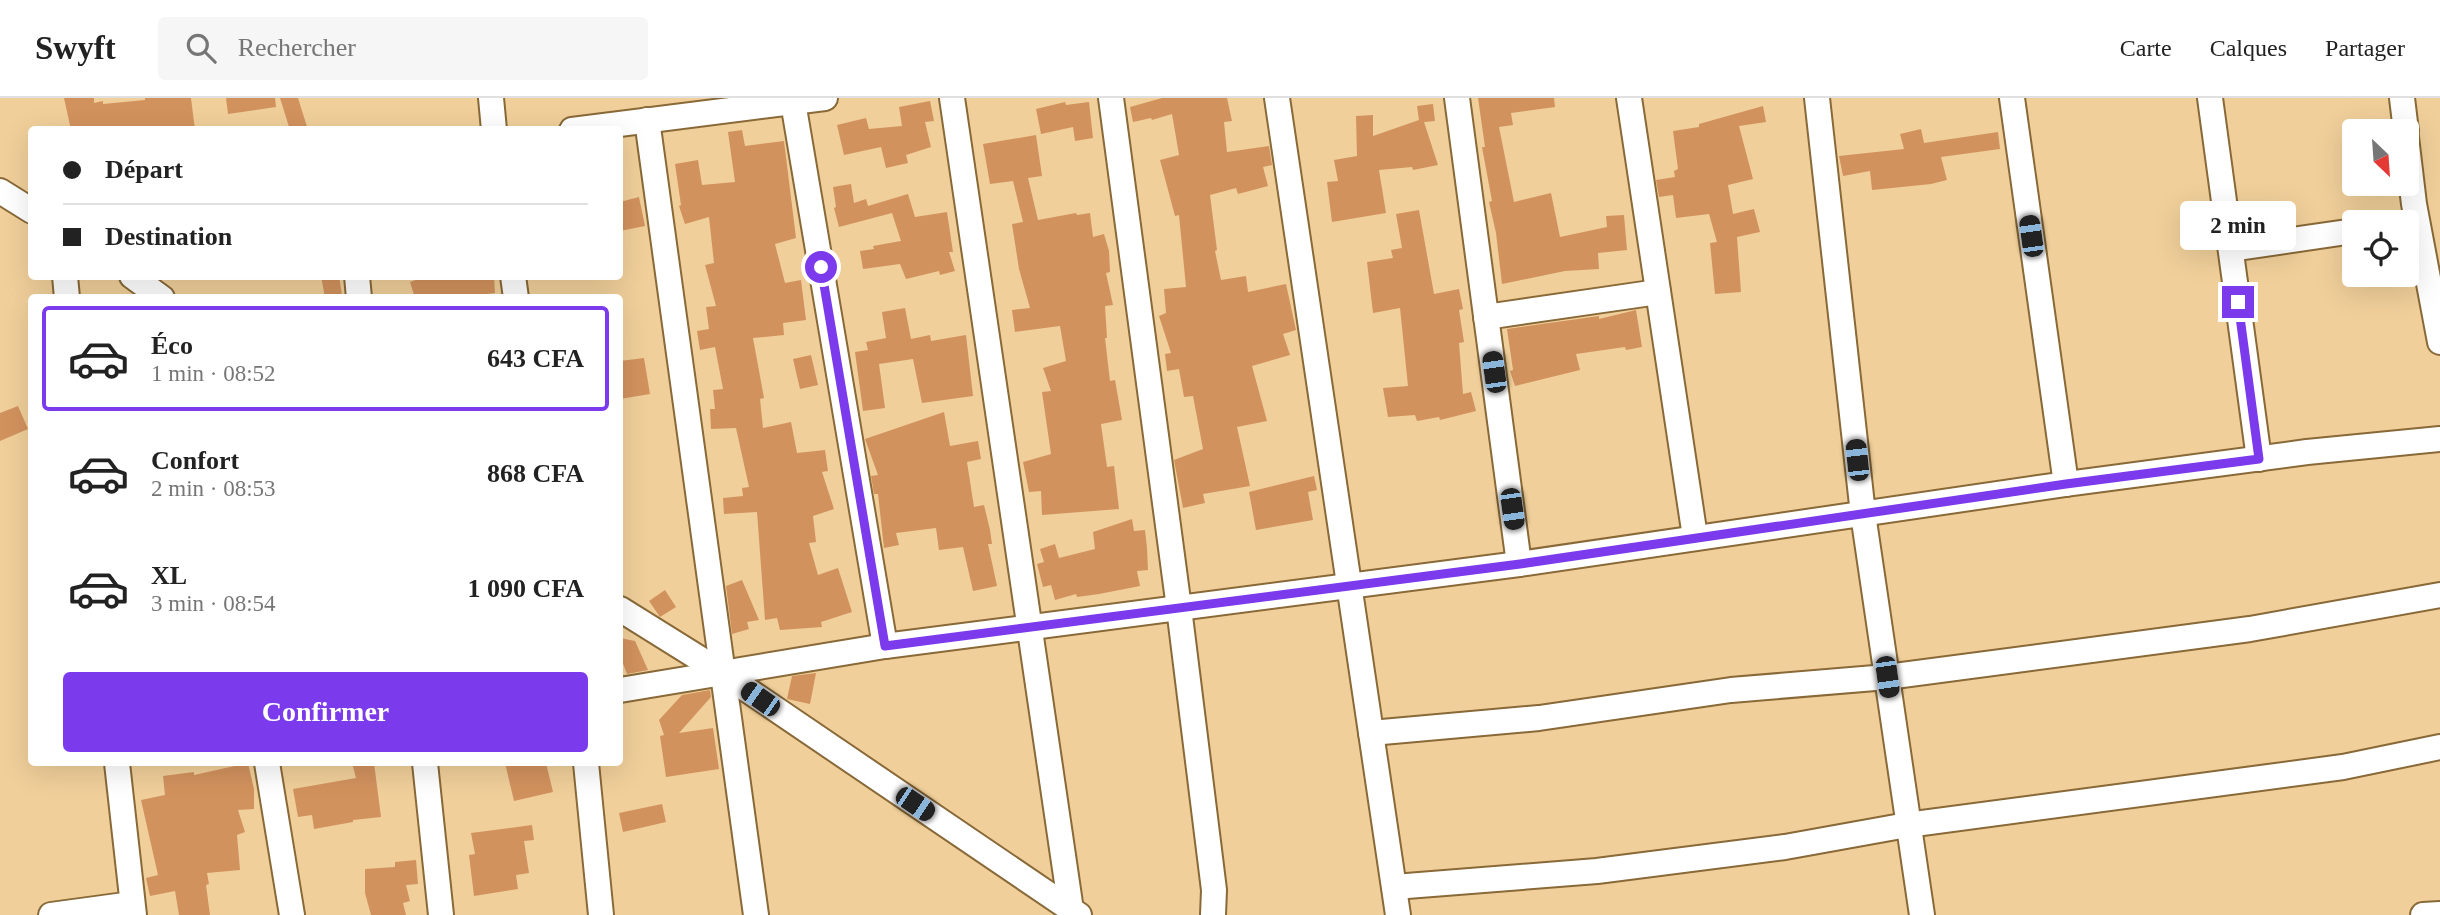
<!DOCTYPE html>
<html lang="fr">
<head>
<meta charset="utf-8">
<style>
	:root { --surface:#fff; --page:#f6f6f6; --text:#222; --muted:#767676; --line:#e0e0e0; --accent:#7c3aed }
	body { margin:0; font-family:"Times New Roman",serif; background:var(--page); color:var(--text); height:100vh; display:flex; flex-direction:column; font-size:26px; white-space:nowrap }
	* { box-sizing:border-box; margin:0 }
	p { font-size:23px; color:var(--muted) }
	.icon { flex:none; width:38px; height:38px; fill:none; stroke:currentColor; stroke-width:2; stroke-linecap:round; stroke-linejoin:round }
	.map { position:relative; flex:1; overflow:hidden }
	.details { position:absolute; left:28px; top:196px; width:595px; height:472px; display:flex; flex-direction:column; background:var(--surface); border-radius:7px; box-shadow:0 7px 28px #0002 }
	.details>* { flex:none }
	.guide { position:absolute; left:28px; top:28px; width:595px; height:154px; border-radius:7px; box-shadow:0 7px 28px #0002; display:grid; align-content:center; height:154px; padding:0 35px; background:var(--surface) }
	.needle { width:46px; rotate:155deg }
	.buttons { position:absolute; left:2342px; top:21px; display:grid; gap:14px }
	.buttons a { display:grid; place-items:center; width:77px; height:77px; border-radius:7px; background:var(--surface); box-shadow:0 7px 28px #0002; font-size:35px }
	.end { position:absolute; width:32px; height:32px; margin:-16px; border:9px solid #7c3aed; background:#fff; box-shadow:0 0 0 4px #fff }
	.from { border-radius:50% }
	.bubble { position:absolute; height:49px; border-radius:7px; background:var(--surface); box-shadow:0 7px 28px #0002; font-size:23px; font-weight:700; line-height:49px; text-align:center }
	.car { position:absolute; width:21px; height:42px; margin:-21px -10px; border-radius:9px; box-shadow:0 0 5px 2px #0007; background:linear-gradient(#222 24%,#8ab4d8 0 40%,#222 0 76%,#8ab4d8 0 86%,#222 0) }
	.guide b { display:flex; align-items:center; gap:24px; height:66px; font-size:26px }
	.guide b+b { border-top:2px solid var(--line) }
	.guide i { width:18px; height:18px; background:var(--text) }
	ul { padding:12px 0 0; list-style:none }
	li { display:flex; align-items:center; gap:21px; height:105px; margin:0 14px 10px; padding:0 21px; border:4px solid transparent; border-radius:7px }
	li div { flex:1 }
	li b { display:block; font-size:26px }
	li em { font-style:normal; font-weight:700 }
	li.selected { border-color:var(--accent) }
	li>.icon { width:63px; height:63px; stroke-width:1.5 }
	.button { display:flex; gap:14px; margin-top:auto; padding:14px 35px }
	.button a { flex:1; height:80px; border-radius:7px; background:var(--accent); color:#fff; font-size:28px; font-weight:700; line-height:80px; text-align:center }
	header { display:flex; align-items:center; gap:42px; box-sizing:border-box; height:98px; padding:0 35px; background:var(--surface); border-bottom:2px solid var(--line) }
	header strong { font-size:33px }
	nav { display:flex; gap:38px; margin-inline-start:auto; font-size:24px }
	.search { width:490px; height:63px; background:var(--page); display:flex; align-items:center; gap:18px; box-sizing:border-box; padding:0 24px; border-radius:7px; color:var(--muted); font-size:26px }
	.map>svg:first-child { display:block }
</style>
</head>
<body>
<header>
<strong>Swyft</strong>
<div class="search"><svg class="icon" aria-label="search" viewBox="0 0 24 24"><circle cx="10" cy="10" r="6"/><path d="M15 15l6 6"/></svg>Rechercher</div>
<nav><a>Carte</a><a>Calques</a><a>Partager</a></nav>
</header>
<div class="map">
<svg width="2440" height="817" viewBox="0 0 2440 817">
	<rect width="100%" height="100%" fill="#f0cf9a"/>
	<!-- building -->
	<g fill="#d2925e">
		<polygon points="64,0 94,0 94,5 103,3 103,6 145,2 145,0 191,0 195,32 71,32"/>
		<polygon points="226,0 275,0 276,9 228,16"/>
		<polygon points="280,0 298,0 308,32 290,32"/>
		<polygon points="1162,0 1227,0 1232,23 1224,24 1227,54 1269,48 1272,67 1263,69 1268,88 1238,96 1236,90 1210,97 1217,152 1215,153 1221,182 1246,178 1248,194 1286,186 1296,232 1283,236 1290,257 1252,268 1267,323 1237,329 1250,388 1203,396 1205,405 1183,410 1174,362 1203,351 1193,298 1184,299 1179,271 1167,273 1165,256 1171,255 1159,218 1166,215 1164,191 1186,189 1179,117 1175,118 1160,62 1179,57 1172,16 1152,22 1151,20 1133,24 1130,9"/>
		<polygon points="1478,0 1554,0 1555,9 1511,15 1513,27 1499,29 1514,104 1551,95 1560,139 1607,129 1606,118 1624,117 1627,152 1598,155 1599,171 1565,173 1502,186 1496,135 1489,104 1492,103 1482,49 1485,49"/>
		<polygon points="930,3 934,23 925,24 931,49 906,57 908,65 886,70 881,49 844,57 837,27 866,20 869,31 902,28 899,9"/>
		<polygon points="1065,4 1066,7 1089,4 1093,40 1075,43 1073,29 1041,36 1036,11"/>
		<polygon points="1433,6 1435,23 1424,24 1438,67 1413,72 1412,69 1379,72 1386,115 1332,124 1327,84 1338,83 1334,62 1357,58 1356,18 1373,17 1373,38 1419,22 1417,8"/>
		<polygon points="1763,8 1766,24 1739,28 1753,81 1728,87 1733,116 1754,111 1760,134 1737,139 1741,194 1715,196 1710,145 1717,144 1709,116 1676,120 1673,97 1659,99 1656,82 1675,79 1674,73 1678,71 1673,33 1699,29 1699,26"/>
		<polygon points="1921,31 1924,45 1998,34 2000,51 1941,59 1947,82 1931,86 1872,92 1870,73 1843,78 1839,58 1904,51 1900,36"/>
		<polygon points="742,32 745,48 784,43 796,140 775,146 785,185 801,182 806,222 783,225 784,237 753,240 764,300 760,301 763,330 791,324 797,355 825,352 828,373 822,374 834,411 813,418 816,444 809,445 818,477 838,470 852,514 821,524 822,529 780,532 777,520 765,522 757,414 724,416 723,400 743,398 742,390 749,389 736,330 711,331 710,311 715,311 713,292 723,291 715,249 700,252 697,233 709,231 706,209 716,208 705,167 714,165 709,119 685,126 679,108 681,107 675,66 698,62 702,87 735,84 728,34"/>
		<polygon points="1036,37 1042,78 1028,80 1038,122 1076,115 1077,117 1090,115 1093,139 1104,136 1109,153 1110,174 1106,175 1113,207 1105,208 1107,240 1105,240 1110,283 1115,282 1122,322 1101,326 1107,369 1114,368 1119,411 1042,417 1041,393 1029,394 1023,364 1051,356 1042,294 1051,293 1043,270 1066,263 1060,228 1015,234 1012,212 1030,210 1019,171 1012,126 1023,124 1013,83 990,86 983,46"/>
		<polygon points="851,86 854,105 866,101 868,108 908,96 915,119 947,114 953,154 949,154 955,173 940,177 939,173 906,181 900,166 863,171 860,153 874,151 873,148 901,143 892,115 839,129 834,110 836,109 833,89"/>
		<polygon points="639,99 645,128 620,133 620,104"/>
		<polygon points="1419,112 1434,196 1459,191 1463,211 1459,212 1464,244 1459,245 1463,296 1471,294 1476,313 1440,322 1439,319 1417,323 1415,317 1388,319 1383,290 1408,288 1400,210 1373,215 1367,164 1393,160 1391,152 1402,150 1396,116"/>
		<polygon points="321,178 339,178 342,197 325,200"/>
		<polygon points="427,178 494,178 495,195 454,200 415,200 410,184"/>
		<polygon points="905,210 911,241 930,237 931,243 966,237 973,298 922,305 913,261 879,266 885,310 863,313 855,254 868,252 866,244 886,240 882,214"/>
		<polygon points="1636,212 1642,249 1626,252 1625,249 1576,256 1580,272 1515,288 1510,273 1513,272 1507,231 1599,218 1599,221"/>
		<polygon points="811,257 818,287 800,291 793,261"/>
		<polygon points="644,260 650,296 620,301 620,263"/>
		<polygon points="18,308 28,331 0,343 0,315"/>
		<polygon points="944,314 950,348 978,343 981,361 967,364 974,409 984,407 990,432 992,446 988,446 997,488 973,493 963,449 939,452 936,430 896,435 899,447 884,450 878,396 874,396 871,378 878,377 865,341"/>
		<polygon points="1314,378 1317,392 1308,394 1313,422 1256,432 1249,394"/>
		<polygon points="1132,421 1134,433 1145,432 1147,450 1148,472 1137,473 1140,488 1099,496 1077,499 1076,496 1055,502 1051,487 1043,489 1037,466 1044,464 1040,451 1055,446 1059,460 1095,451 1093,434"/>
		<polygon points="742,482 759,522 747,524 749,531 732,536 726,488"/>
		<polygon points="665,492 676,509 660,519 649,503"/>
		<polygon points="620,540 635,543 648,572 627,576 620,558"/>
		<polygon points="816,575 810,606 787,601 792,578"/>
		<polygon points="710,592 711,599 679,635 713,630 719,671 666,679 660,638 664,637 659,622 682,597"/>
		<polygon points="248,665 254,691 254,711 238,712 245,734 237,737 240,772 207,775 209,786 206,787 210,817 179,817 175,793 150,798 146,780 158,777 141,702 165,697 163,678 194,674 194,677"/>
		<polygon points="352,665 374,665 381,719 353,722 353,724 314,731 312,717 298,719 293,691 356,680"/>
		<polygon points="505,665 546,665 553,694 514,703"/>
		<polygon points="662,706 666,724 623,734 619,715"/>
		<polygon points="532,727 534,742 524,743 529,775 516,777 518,791 474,798 469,757 475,756 471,735"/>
		<polygon points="416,762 418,786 406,787 410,803 403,805 406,817 371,817 365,795 365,771 395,769 395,764"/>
	</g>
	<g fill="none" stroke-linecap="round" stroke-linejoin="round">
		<defs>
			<g id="minor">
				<polyline points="491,0 494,32"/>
				<polyline points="952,0 1071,812"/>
				<polyline points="1111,0 1179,510 1214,792 1213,817"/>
				<polyline points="1277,0 1398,817"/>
				<polyline points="1457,0 1519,466"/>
				<polyline points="1629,0 1695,439"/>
				<polyline points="1817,0 1863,416 1922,817"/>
				<polyline points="2012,0 2066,386"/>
				<polyline points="2210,0 2259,361"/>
				<polyline points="2402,0 2406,33"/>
				<polyline points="793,4 885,548"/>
				<polyline points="647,22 756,817"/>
				<polyline points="572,32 825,0"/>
				<polyline points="2406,39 2414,106 2440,244"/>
				<polyline points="0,93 32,113"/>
				<polyline points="2231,151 2354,133"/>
				<polyline points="65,178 67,200"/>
				<polyline points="132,178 162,200"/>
				<polyline points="357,178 359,200"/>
				<polyline points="513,178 516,200"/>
				<polyline points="1486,219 1658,194"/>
				<polyline points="620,511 721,574 1079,817"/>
				<polyline points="620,592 885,548 1519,466 2066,386 2307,354 2440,341"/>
				<polyline points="1371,635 1539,620 1731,592 1887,579 2250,531 2440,497"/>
				<polyline points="117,665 134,817"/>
				<polyline points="267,665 292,817"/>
				<polyline points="425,665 441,817"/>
				<polyline points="586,665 601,817"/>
				<polyline points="1394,789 1597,773 1785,749 1907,727 2343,669 2440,649"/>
				<polyline points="51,817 132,806"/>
				<polyline points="2423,817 2440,816"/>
			</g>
		</defs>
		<!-- minor casing -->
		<use href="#minor" stroke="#886937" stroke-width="28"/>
		<!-- minor -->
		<use href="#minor" stroke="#fff" stroke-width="24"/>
	</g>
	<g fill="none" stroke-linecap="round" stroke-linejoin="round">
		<!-- route -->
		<polyline stroke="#7c3aed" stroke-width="9" points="821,169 885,548 1520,466 2066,386 2259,361 2238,204"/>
	</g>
</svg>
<div class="buttons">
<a><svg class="needle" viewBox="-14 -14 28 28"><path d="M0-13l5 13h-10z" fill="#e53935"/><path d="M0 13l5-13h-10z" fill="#767676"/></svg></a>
<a><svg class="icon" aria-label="locate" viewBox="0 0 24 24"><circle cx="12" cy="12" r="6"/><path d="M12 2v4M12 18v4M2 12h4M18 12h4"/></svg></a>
</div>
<i class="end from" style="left:821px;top:169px"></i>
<i class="end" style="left:2238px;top:204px"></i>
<div class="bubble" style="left:2180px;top:103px;width:116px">2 min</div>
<i class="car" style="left:2031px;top:138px;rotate:352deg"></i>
<i class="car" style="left:1494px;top:274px;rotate:352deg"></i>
<i class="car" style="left:1857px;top:362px;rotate:354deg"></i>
<i class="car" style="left:1512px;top:411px;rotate:172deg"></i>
<i class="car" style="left:1887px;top:579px;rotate:172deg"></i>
<i class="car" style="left:760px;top:601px;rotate:305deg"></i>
<i class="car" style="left:915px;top:706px;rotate:124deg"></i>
<div class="guide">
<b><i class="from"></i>Départ</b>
<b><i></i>Destination</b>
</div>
<section class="details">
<ul>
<li class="selected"><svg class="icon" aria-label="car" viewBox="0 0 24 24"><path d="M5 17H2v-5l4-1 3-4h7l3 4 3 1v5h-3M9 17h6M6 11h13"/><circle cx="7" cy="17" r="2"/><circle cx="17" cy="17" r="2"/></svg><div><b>Éco</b><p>1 min · 08:52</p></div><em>643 CFA</em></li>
<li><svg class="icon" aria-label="car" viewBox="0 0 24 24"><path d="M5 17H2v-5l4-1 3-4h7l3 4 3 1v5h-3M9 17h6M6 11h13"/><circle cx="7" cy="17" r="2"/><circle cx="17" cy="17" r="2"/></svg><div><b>Confort</b><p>2 min · 08:53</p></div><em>868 CFA</em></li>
<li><svg class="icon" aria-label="car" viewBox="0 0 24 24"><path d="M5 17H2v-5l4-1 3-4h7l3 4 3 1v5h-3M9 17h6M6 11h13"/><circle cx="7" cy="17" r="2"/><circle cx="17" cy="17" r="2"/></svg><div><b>XL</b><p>3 min · 08:54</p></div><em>1 090 CFA</em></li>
</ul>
<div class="button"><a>Confirmer</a></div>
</section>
</div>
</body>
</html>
